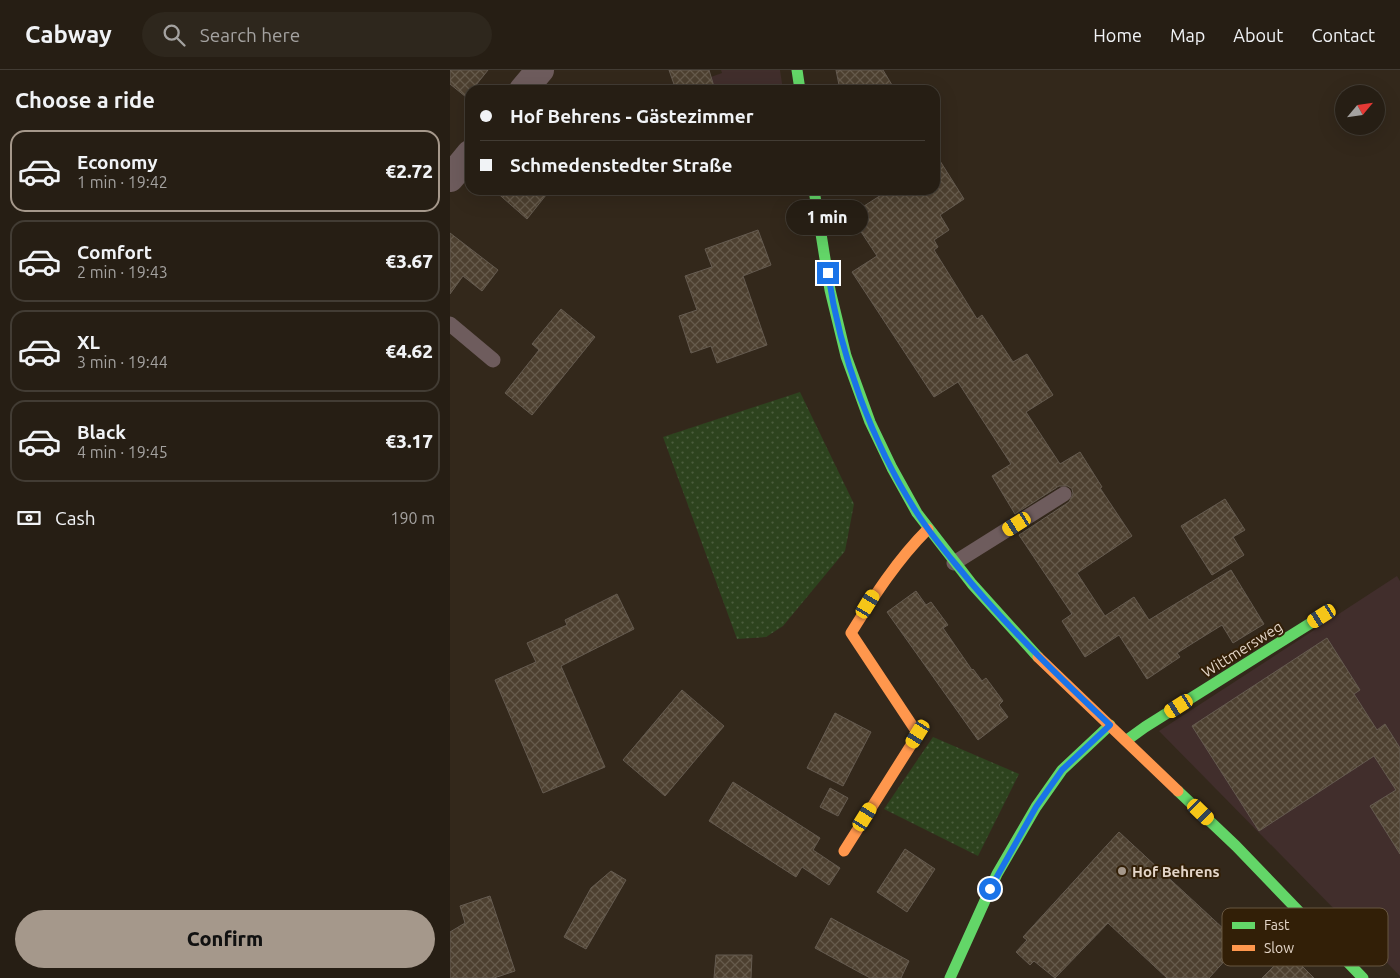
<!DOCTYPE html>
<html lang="en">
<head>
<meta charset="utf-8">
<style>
	:root { --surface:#261e14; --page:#2e271d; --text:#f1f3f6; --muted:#a4a2a0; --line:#423c34; --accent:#a5988b }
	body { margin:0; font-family:Ubuntu,sans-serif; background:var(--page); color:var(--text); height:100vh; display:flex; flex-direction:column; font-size:19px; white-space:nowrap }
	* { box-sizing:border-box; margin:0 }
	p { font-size:16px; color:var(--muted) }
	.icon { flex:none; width:28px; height:28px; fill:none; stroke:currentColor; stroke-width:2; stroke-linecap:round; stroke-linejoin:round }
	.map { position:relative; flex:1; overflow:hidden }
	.panel { display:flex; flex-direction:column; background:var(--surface); width:450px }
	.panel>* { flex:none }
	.top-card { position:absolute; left:15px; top:15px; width:475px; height:110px; border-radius:15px; box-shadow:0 5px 20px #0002,0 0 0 1px var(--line); display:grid; align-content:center; height:110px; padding:0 15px; background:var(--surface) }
	.needle { width:32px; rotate:61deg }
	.buttons { position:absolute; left:885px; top:15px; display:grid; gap:10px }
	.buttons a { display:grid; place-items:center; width:50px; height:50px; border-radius:50%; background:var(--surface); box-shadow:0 5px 20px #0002,0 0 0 1px var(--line); font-size:25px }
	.end { position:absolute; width:22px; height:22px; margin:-11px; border:6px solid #1a73e8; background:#fff; box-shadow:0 0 0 2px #fff }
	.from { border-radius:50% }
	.bubble { position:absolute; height:35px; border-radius:18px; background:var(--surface); box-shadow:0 5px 20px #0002,0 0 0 1px var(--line); font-size:16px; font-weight:800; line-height:35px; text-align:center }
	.car { position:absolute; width:15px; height:30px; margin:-15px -8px; border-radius:6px; box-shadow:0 0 4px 1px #0007; background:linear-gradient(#f5c518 24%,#345 0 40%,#f5c518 0 76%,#345 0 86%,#f5c518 0) }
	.top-card b { display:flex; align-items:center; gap:18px; height:48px; font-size:19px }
	.top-card b+b { border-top:1px solid var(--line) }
	.top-card i { width:12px; height:12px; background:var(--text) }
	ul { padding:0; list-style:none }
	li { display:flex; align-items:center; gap:15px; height:82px; margin:0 10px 8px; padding:0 5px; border:2px solid var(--line); border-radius:15px }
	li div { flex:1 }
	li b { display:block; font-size:19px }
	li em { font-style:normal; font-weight:800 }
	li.current { border-color:var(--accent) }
	li>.icon { width:45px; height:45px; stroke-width:1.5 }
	h2 { padding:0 15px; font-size:22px; line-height:60px }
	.pay { display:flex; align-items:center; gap:12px; height:55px; padding:0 15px; font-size:19px }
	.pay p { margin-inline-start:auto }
	.action { display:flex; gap:10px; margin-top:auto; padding:10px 15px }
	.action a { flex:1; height:58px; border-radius:30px; background:var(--accent); color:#111; font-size:20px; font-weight:800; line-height:58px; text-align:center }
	header { display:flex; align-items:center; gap:30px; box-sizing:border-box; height:70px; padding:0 25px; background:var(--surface); border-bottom:1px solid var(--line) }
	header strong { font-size:24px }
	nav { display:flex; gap:28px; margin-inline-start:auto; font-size:18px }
	.search { width:350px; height:45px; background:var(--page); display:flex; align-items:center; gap:12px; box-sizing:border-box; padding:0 18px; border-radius:28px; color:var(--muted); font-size:19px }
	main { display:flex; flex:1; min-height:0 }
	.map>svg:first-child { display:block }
</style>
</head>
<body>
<header>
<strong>Cabway</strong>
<div class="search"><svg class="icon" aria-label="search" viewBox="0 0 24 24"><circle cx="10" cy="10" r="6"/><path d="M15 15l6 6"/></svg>Search here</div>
<nav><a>Home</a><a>Map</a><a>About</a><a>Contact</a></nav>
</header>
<main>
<section class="panel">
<h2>Choose a ride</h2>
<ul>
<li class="current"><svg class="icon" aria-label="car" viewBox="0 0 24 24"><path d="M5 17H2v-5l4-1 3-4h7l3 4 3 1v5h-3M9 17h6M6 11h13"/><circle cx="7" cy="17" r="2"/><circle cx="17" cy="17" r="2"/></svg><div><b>Economy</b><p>1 min · 19:42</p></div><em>€2.72</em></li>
<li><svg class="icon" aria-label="car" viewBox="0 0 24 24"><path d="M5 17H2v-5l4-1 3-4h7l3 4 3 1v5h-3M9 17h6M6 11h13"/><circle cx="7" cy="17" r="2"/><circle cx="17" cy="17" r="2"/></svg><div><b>Comfort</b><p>2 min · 19:43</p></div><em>€3.67</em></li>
<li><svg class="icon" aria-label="car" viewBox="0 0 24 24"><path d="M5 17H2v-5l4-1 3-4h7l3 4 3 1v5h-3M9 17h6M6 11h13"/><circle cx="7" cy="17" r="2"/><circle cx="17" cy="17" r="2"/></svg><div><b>XL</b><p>3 min · 19:44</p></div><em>€4.62</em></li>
<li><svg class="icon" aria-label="car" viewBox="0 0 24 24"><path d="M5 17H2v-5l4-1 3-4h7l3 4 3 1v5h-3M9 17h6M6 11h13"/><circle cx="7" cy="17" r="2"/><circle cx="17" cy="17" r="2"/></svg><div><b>Black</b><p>4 min · 19:45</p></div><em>€3.17</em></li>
</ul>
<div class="pay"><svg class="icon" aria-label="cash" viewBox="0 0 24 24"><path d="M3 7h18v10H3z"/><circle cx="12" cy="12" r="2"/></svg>Cash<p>190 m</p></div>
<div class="action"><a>Confirm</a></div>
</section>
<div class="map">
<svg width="950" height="908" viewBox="0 0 950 908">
	<defs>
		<pattern id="grass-dots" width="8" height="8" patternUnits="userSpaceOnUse" patternTransform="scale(1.25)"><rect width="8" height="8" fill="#2d431e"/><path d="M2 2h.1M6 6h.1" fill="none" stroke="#4b5d3d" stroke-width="1.8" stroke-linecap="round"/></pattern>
		<pattern id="building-cross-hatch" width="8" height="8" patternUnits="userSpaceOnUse" patternTransform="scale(1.25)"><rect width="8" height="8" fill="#4d4030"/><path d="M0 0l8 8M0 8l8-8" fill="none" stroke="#665b4c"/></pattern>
	</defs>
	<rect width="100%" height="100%" fill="#33281b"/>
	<!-- commercial -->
	<g fill="#412e2c">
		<polygon points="271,0 330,0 333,20 225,20 272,3"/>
		<polygon points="947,506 950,511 950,906 709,661"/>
	</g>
	<!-- grass -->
	<g fill="url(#grass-dots)">
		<polygon points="350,322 404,434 395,481 333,556 316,567 287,569 213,367"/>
		<polygon points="483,667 569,704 528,786 434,739"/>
	</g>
	<!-- building -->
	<g fill="url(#building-cross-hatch)" stroke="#655b50">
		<polygon points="0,0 38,0 22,20 20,20 16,27 0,14"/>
		<polygon points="219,0 259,0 265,20 226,20"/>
		<polygon points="386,0 433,0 445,20 390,20"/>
		<polygon points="485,83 514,129 490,145 499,160 484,170 488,177 484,180 527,249 532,245 563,292 577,284 603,325 576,342 610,394 630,382 652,417 650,418 682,466 627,503 655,546 684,527 699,550 781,500 814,554 783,573 772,555 727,583 730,587 697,609 669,565 635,587 612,551 622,544 569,465 619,432 623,424 622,419 618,416 609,416 565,444 542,406 561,394 508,312 484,327 402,202 427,186 400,145 439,120 485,120"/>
		<polygon points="44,120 100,120 77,149"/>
		<polygon points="308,160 321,195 293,206 317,275 267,293 261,276 241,283 229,246 247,240 235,206 262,197 255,179"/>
		<polygon points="0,163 48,200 32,221 13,206 0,224"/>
		<polygon points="111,239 145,267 82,345 55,323 89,280 82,274"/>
		<polygon points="775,429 795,460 783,467 794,485 762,505 731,456"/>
		<polygon points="466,521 476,535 481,532 498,555 493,558 522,600 523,599 532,611 536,608 553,631 549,635 558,647 528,670 437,542"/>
		<polygon points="167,524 184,559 111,596 155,697 93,723 45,610 86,592 77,573 117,555 115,550"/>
		<polygon points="877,568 910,620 904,624 927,660 935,654 950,678 950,784 920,736 946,720 924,686 809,761 742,656"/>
		<polygon points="232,620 274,656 215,726 173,690"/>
		<polygon points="385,643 421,662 393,716 357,698"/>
		<polygon points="283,712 370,768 363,780 390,798 379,815 352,797 346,807 259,751"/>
		<polygon points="380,718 398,728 388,746 370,737"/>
		<polygon points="669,762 790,874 759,908 717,908 658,853 605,908 584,891 580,895 566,882 577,870 573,867"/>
		<polygon points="455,779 485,799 457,842 427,822"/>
		<polygon points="161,801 176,810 136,879 114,867 141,818"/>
		<polygon points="40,826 65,901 44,908 0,908 0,862 15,853 10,836"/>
		<polygon points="381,848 459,891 451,908 420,908 365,878"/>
		<polygon points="838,882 864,908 812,908"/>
		<polygon points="266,885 302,885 301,908 264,908"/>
	</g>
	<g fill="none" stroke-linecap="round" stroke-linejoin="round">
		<!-- lane -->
		<g stroke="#6e5c5d" stroke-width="15">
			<polyline points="0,254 43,290"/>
			<polyline points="504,493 614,424"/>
		</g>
		<!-- street -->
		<g stroke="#6e5c5d" stroke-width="28">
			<polyline points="73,20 90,0"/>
			<polyline points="0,108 20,84"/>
		</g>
		<!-- fast -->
		<g stroke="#63d668" stroke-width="11">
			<polyline points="347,0 350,20"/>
			<polyline points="364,120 380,220 396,286 420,352 442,398 467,443 522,514 588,587"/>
			<polyline points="677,670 695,657 872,546"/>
			<polyline points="728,721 786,776 913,908"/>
			<polyline points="500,908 547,804 586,737 612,700 660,655"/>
		</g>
		<!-- slow -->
		<g stroke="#ff974d" stroke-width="11">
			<polyline points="588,587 728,721"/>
			<path d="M394,781L468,664L401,563C424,526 447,490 478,459"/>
		</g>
	</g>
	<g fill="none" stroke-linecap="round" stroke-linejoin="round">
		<!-- route -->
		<path stroke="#1a73e8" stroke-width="6" d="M378,203C390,285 422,373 467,443C479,462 494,480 508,497C554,554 607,605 660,655L612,700L586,737L540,819"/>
	</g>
	<!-- markers -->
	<circle fill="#a5988b" stroke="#321f07" stroke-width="2" cx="672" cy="801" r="5"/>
	<g text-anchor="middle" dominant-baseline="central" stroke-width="4" stroke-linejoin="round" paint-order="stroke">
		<!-- street labels -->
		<g font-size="15" fill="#e3d5c8" stroke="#321f07">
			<text transform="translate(792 579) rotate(-32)">Wittmersweg</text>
		</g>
		<!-- poi labels -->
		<g font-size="15" font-weight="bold" fill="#e3d5c8" stroke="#321f07" text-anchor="start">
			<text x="682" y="801">Hof Behrens</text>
		</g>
	</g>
	<!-- legend -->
	<rect x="772" y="838" width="166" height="58" rx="8" fill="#321f07" stroke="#675641" stroke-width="1"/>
	<rect x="782" y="852" width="23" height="7" fill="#63d668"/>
	<rect x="782" y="875" width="23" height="6" fill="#ff974d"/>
	<g font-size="14" fill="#e3d5c8">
		<text x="814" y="860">Fast</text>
		<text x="814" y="883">Slow</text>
	</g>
</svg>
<div class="buttons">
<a><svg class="needle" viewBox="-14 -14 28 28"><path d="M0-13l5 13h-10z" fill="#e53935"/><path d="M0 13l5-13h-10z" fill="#a4a2a0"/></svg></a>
</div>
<i class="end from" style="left:540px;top:819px"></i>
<i class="end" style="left:378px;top:203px"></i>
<div class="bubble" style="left:336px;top:130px;width:82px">1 min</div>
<i class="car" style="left:567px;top:454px;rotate:238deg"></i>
<i class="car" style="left:418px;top:534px;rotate:31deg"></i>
<i class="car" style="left:872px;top:546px;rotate:238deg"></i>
<i class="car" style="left:729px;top:636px;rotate:238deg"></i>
<i class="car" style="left:468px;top:664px;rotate:212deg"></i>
<i class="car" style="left:751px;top:742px;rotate:134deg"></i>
<i class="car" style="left:415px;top:747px;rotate:32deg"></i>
<div class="top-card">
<b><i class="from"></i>Hof Behrens - Gästezimmer</b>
<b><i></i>Schmedenstedter Straße</b>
</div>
</div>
</main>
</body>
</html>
